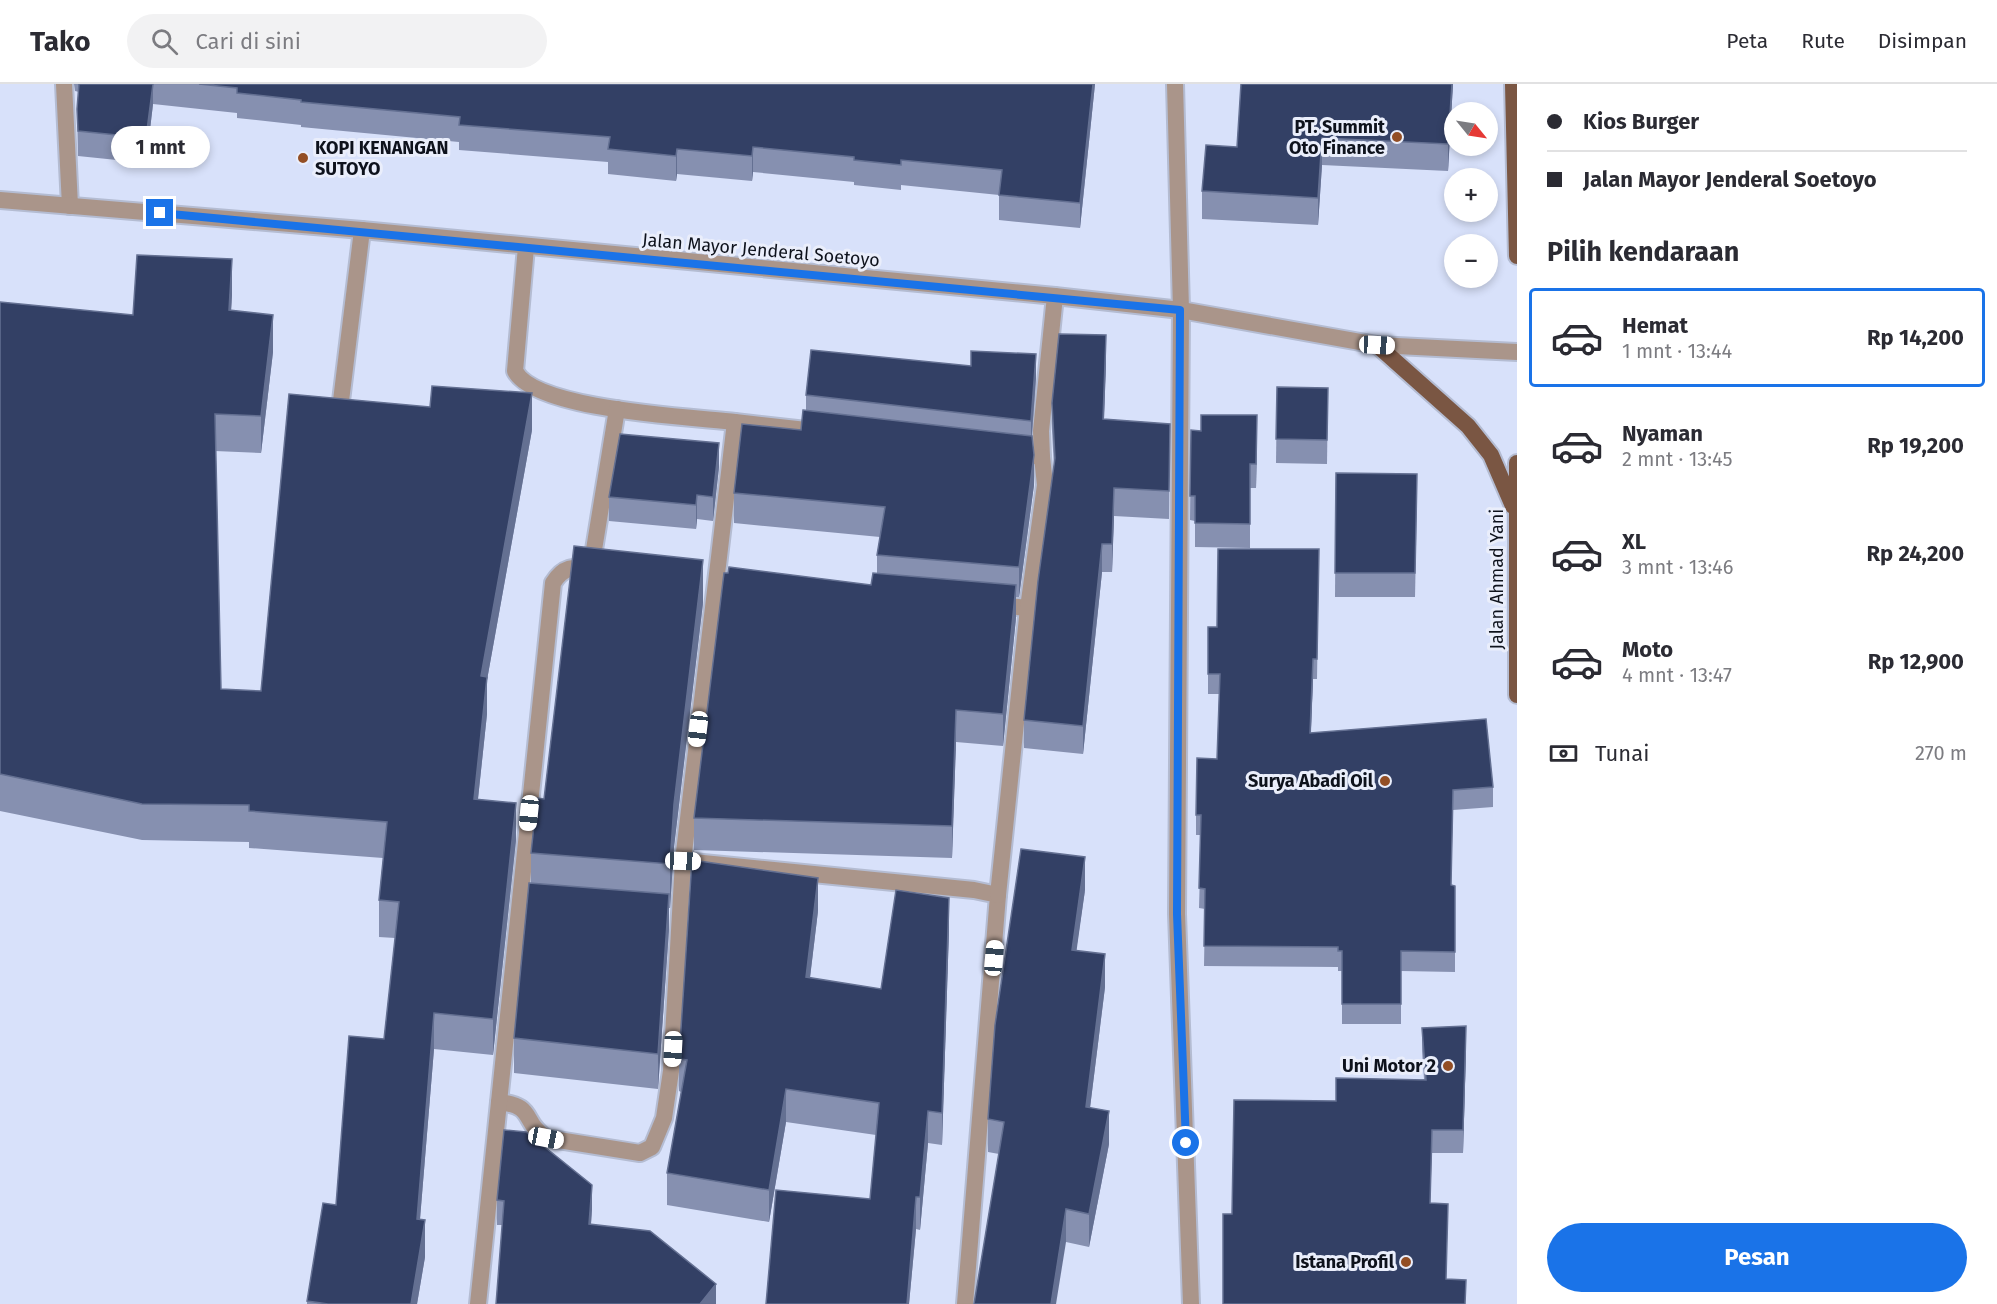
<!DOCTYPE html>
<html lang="id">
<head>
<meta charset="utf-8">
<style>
	:root { --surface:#fff; --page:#f2f2f3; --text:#2b2b33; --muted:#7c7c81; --line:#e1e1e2; --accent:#1a73e8 }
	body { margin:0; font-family:"Fira Sans",sans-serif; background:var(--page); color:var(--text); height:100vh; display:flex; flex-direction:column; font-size:22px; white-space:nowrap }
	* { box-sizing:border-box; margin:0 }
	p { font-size:20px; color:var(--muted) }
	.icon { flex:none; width:33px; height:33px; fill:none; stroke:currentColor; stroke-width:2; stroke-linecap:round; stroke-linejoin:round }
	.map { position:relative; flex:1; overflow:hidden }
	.side { display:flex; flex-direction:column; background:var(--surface); width:480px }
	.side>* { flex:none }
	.guide { display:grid; align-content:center; height:132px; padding:0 30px; background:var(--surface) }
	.needle { width:39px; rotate:120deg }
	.buttons { position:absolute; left:1444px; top:18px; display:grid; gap:12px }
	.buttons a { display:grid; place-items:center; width:54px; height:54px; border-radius:50%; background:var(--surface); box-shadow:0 3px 9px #0003; font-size:30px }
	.end { position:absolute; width:27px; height:27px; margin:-14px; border:8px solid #1a73e8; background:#fff; box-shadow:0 0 0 3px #fff }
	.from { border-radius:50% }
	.bubble { position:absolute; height:42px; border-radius:21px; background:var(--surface); box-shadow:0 3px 9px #0003; font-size:20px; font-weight:700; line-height:42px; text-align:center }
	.car { position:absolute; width:18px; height:36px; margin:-18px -9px; border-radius:8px; box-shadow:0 0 4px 2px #0007; background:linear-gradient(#fff 24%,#345 0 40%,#fff 0 76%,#345 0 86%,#fff 0) }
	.guide b { display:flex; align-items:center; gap:21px; height:57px; font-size:22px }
	.guide b+b { border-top:2px solid var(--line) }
	.guide i { width:15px; height:15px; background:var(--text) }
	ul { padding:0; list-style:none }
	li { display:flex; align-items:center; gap:18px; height:99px; margin:0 12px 9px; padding:0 18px; border:3px solid transparent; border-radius:6px }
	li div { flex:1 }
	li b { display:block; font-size:22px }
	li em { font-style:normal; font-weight:700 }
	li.selected { border-color:var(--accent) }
	li>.icon { width:54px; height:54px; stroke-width:1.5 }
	h2 { padding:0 30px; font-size:27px; line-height:72px }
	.pay { display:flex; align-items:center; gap:15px; height:66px; padding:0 30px; font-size:22px }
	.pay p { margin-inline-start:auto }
	.cta { display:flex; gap:12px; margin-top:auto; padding:12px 30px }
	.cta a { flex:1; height:69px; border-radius:36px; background:var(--accent); color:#fff; font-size:24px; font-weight:700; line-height:69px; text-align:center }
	header { display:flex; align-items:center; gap:36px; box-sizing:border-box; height:84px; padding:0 30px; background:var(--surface); border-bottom:2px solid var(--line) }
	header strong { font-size:28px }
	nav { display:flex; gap:33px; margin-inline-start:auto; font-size:21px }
	.search { width:420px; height:54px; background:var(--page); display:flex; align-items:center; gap:15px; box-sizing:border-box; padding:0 21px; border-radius:33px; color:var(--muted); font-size:22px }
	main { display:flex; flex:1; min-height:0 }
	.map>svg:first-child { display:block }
</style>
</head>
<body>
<header>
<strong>Tako</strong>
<div class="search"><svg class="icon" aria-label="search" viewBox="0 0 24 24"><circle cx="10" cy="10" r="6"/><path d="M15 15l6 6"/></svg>Cari di sini</div>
<nav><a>Peta</a><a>Rute</a><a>Disimpan</a></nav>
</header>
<main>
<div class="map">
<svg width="1517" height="1220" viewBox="0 0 1517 1220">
	<rect width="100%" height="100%" fill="#d8e1fa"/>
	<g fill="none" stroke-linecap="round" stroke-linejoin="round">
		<defs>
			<polyline id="service" points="340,325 362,146"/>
			<g id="minor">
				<polyline points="64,0 70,122"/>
				<polyline points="1175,0 1181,226 1177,830 1191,1220"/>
				<path d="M526,163L515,287C535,326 691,333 735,338"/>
				<polyline points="824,348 735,338 683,777 974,806 998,811 965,1220"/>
				<polyline points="1013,369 1042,373 1041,347 1055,212"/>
				<polyline points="591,484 617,325"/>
				<polyline points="996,521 1028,524"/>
				<polyline points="998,811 1028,524 1045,401 1042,373"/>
				<path d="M499,1018C536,1022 521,1037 546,1054L640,1069L652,1063L664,1034L671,987L683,777"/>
				<path d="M478,1220L553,499C564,481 575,483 594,484"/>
			</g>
			<polyline id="tertiary" points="0,116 362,146 1055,212 1181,226 1377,261 1517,268"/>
			<g id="primary">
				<polyline points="1513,0 1517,172"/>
				<polyline points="1377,261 1468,342 1491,371 1513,422"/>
				<polyline points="1517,379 1517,611"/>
			</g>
		</defs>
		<!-- service casing -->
		<use href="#service" stroke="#b4bcd2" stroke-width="20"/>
		<!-- minor casing -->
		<use href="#minor" stroke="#b4bcd2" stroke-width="20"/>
		<!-- tertiary casing -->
		<use href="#tertiary" stroke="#b4bcd2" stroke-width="20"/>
		<!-- primary casing -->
		<use href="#primary" stroke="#b4bcd2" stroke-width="20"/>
		<!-- service -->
		<use href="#service" stroke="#aa958a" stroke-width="16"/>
		<!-- minor -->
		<use href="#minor" stroke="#aa958a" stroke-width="16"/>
		<!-- tertiary -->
		<use href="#tertiary" stroke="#aa958a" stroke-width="16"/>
		<!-- primary -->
		<use href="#primary" stroke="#7a5643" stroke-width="16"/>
	</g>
	<!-- wall -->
	<g fill="#8690b0">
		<polygon points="74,0 1095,0 1080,144 999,136 999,111 901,101 901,106 854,101 854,98 753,88 752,97 677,90 676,97 608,90 608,78 459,66 459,58 301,43 301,41 237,34 237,29 153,20 146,79 78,72 77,25 79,8 75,7"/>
		<polygon points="1453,0 1448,87 1322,81 1318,141 1202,135 1202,107 1237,63"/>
		<polygon points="232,211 231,226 273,268 261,369 215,367 221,605 261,607 532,346 487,596 487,630 478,715 516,756 493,971 434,965 420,1135 425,1173 417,1220 307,1220 307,1217 336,1121 384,955 395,854 379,853 379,816 383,774 249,764 249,758 142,756 0,727 0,218 133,231"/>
		<polygon points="1106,279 1104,335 1170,340 1169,435 1114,432 1112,488 1102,488 1083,670 1024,664 1024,636 1054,384 1052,347 1052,319"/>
		<polygon points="1036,294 1032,352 1034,401 1019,513 1016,513 1016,534 1003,662 956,658 952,774 694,766 694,734 871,501 877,490 877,471 880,453 734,439 734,409 801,346 806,326 806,311"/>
		<polygon points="1277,303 1328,304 1327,380 1276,379"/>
		<polygon points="1191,346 1257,355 1256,404 1250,404 1250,464 1195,463 1195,437 1190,436"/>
		<polygon points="719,383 713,437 697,435 696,445 609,437 609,413"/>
		<polygon points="1336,389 1417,414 1415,513 1335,513"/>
		<polygon points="1319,465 1317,595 1313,595 1311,649 1493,703 1493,723 1453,726 1451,801 1455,802 1455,888 1401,887 1401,940 1342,940 1342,887 1338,887 1338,883 1204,882 1205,825 1199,824 1201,751 1196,751 1196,731 1217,675 1219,610 1208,610 1208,590 1217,543"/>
		<polygon points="703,519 674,763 670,824 669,824 669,845 658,1005 514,989 514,954 531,799 531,769 544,715"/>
		<polygon points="1085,806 1076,867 1105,903 1090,1024 1109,1060 1089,1163 1066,1158 999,1070 988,1068 988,1035"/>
		<polygon points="818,827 810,894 881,905 949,846 942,1061 928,1059 920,1146 916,1145 909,1220 766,1220 870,1115 876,1051 786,1038 769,1138 667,1121 667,1089 681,1008 679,1007 679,975"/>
		<polygon points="1422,944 1466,965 1463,1069 1432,1069 1430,1119 1448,1143 1232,1130 1336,1017 1424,995 1422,967"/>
		<polygon points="497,1116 592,1125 591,1141 716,1220 502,1141 497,1141"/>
	</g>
	<!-- shaded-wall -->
	<g fill="#647092">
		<polygon points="153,0 153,20 146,79 146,54"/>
		<polygon points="1093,0 1095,0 1080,144 1080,119"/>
		<polygon points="1452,0 1453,0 1448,87 1448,60"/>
		<polygon points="1322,54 1322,81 1318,141 1318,114"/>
		<polygon points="753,63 753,88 752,97 752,72"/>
		<polygon points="677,65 677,90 676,97 676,72"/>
		<polygon points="232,175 232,211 229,263 229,226"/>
		<polygon points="273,231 273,268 261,369 261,332"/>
		<polygon points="1106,251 1106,279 1103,363 1103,335"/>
		<polygon points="1036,270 1036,294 1031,361 1031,337"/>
		<polygon points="532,309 532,346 487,596 487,630 474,752 474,715 481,592"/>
		<polygon points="1257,331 1257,355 1256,404 1256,380"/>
		<polygon points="719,359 719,383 713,437 713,413"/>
		<polygon points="1034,371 1034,401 1019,513 1019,483"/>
		<polygon points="1114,404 1114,432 1112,488 1112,460"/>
		<polygon points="697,411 697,435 696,445 696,421"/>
		<polygon points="1102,460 1102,488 1083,670 1083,642"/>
		<polygon points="703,476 703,519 674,763 670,824 670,780 674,720"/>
		<polygon points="1016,501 1016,534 1003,662 1003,630"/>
		<polygon points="1313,575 1313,595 1310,669 1310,649"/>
		<polygon points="956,626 956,658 952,774 952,742"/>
		<polygon points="516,719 516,756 493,971 493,935"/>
		<polygon points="1085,773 1085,806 1072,899 1072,866"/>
		<polygon points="818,794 818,827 806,926 806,893"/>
		<polygon points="669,810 669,845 658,1005 658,970"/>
		<polygon points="949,814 949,846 942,1061 942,1029"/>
		<polygon points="1105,870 1105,903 1086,1056 1086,1023"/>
		<polygon points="434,929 434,965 417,1171 417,1135"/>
		<polygon points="1466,942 1466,965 1463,1069 1463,1046"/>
		<polygon points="786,1005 786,1038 769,1138 769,1106"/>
		<polygon points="928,1027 928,1059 920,1146 920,1113"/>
		<polygon points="1109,1027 1109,1060 1089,1163 1089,1130"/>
		<polygon points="592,1101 592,1125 589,1165 589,1140"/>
		<polygon points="916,1113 916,1145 909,1220 907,1220"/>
		<polygon points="1066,1125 1066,1158 1056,1220 1051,1220"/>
		<polygon points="425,1136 425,1173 417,1220 411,1220"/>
		<polygon points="716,1200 716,1220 700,1220"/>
	</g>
	<!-- building -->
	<g fill="#334065" stroke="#647092" stroke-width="1.5">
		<polygon points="79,0 153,0 146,54 78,47 77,25"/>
		<polygon points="199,0 1093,0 1080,119 999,111 1002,86 901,76 901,81 854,76 854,73 753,63 752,72 677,65 676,72 608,65 610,53 459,41 460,33 301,18 301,16 237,9 237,4"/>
		<polygon points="1241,0 1452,0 1448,60 1322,54 1318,114 1202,107 1206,61 1237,63"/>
		<polygon points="137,171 232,175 229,226 273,231 261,332 215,330 221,605 261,607 289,310 430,323 432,302 532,309 481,592 487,593 474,715 516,719 493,935 434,929 417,1135 425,1136 411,1220 328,1220 307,1217 323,1119 336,1121 349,952 384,955 399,818 379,816 387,738 249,727 249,721 142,720 0,690 0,218 133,231"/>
		<polygon points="1059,250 1106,251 1103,335 1170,340 1169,407 1114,404 1112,460 1102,460 1083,642 1024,636 1038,497 1055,374 1052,319"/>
		<polygon points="811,266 971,282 971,267 1036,270 1031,337 806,311"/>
		<polygon points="1277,303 1328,304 1327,356 1276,355"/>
		<polygon points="803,326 1032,352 1034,371 1019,483 877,471 885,423 734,409 742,340 801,346"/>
		<polygon points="1201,331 1257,331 1256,380 1250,380 1250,440 1195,439 1195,412 1190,412 1191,346 1201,347"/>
		<polygon points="620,350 719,359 713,413 697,411 696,421 609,413"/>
		<polygon points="1336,389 1417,390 1415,489 1335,489"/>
		<polygon points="574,462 703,476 674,720 670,780 531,769 537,714 544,715"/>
		<polygon points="1218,465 1319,465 1317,575 1313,575 1310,649 1486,635 1493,703 1453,706 1451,801 1455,802 1455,868 1401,867 1401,920 1342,920 1342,867 1338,867 1338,863 1204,862 1205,805 1199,804 1201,731 1196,731 1197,674 1217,675 1220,590 1208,590 1208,543 1217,543"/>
		<polygon points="729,483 871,501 873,489 1016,501 1003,630 956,626 952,742 694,734 724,489 728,489"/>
		<polygon points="1021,765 1085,773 1072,866 1105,870 1086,1023 1109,1027 1089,1130 1066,1125 1051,1220 974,1220 1004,1038 988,1035 995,941"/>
		<polygon points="692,776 818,794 806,893 881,905 896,806 949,814 942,1029 928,1027 920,1113 916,1113 907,1220 766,1220 776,1106 870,1115 879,1019 786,1005 769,1106 667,1089 687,976 679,975"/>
		<polygon points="529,799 669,810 658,970 514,954"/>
		<polygon points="1466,942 1463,1046 1432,1046 1430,1119 1448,1120 1446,1195 1466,1196 1465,1220 1223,1220 1223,1130 1232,1130 1234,1016 1336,1017 1336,994 1426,996 1422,944"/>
		<polygon points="504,1046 526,1048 592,1101 589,1140 650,1147 716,1200 700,1220 496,1220 504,1117 497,1116"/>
	</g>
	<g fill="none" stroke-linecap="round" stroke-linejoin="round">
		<!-- route -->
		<polyline stroke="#1a73e8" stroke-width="8" points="160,129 1180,226 1177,830 1186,1059"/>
	</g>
	<!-- markers -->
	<g fill="#934e24" stroke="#eaeefb" stroke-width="2">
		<circle cx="1397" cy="53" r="6"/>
		<circle cx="303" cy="74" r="6"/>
		<circle cx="1385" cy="697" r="6"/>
		<circle cx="1448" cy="982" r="6"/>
		<circle cx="1406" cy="1178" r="6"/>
	</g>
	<g text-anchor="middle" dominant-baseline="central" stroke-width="6" stroke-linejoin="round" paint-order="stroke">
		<!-- poi labels -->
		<g font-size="18" font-weight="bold" fill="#0e121c" stroke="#eaeefb" text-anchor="end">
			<text x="1385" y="43">PT. Summit<tspan x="1385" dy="21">Oto Finance</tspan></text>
			<text x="315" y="64" text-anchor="start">KOPI KENANGAN<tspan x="315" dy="21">SUTOYO</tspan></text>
			<text x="1373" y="697">Surya Abadi Oil</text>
			<text x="1436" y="982">Uni Motor 2</text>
			<text x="1394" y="1178">Istana Profil</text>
		</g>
		<!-- street labels -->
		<g font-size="18" fill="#0e121c" stroke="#eaeefb">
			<text transform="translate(761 166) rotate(5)">Jalan Mayor Jenderal Soetoyo</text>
			<text transform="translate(1497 495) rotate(-90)">Jalan Ahmad Yani</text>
		</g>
	</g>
</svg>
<div class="buttons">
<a><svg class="needle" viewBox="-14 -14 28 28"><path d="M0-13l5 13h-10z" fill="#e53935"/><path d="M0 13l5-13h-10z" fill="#7c7c81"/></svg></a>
<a>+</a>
<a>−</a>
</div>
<i class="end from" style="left:1186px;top:1059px"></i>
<i class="end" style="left:160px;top:129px"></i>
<div class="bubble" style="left:111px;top:42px;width:99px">1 mnt</div>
<i class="car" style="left:1377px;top:261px;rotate:93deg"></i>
<i class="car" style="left:698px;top:645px;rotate:187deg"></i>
<i class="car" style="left:529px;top:729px;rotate:186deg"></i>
<i class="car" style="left:683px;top:777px;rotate:92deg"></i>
<i class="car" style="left:994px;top:874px;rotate:5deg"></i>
<i class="car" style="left:673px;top:965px;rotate:183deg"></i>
<i class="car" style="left:546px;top:1054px;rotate:101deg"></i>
</div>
<section class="side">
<div class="guide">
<b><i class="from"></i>Kios Burger</b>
<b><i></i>Jalan Mayor Jenderal Soetoyo</b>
</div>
<h2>Pilih kendaraan</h2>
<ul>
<li class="selected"><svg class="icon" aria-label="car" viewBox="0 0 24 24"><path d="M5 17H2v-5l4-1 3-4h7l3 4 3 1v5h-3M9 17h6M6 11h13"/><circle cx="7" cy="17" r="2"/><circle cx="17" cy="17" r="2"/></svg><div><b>Hemat</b><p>1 mnt · 13:44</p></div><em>Rp 14,200</em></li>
<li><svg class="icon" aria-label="car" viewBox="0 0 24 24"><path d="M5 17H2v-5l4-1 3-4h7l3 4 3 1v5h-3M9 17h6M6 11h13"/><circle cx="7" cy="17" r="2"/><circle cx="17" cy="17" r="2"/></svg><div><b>Nyaman</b><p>2 mnt · 13:45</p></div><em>Rp 19,200</em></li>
<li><svg class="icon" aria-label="car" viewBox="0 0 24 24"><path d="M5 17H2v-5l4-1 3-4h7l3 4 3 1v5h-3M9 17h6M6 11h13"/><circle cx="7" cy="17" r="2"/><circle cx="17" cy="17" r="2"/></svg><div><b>XL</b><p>3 mnt · 13:46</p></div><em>Rp 24,200</em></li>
<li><svg class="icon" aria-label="car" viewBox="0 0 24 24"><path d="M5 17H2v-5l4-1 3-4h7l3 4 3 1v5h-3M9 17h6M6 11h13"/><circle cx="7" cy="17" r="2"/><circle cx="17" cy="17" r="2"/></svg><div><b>Moto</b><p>4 mnt · 13:47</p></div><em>Rp 12,900</em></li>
</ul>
<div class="pay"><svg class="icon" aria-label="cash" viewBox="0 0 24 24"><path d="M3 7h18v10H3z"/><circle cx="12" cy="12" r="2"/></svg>Tunai<p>270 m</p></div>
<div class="cta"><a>Pesan</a></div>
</section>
</main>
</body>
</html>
